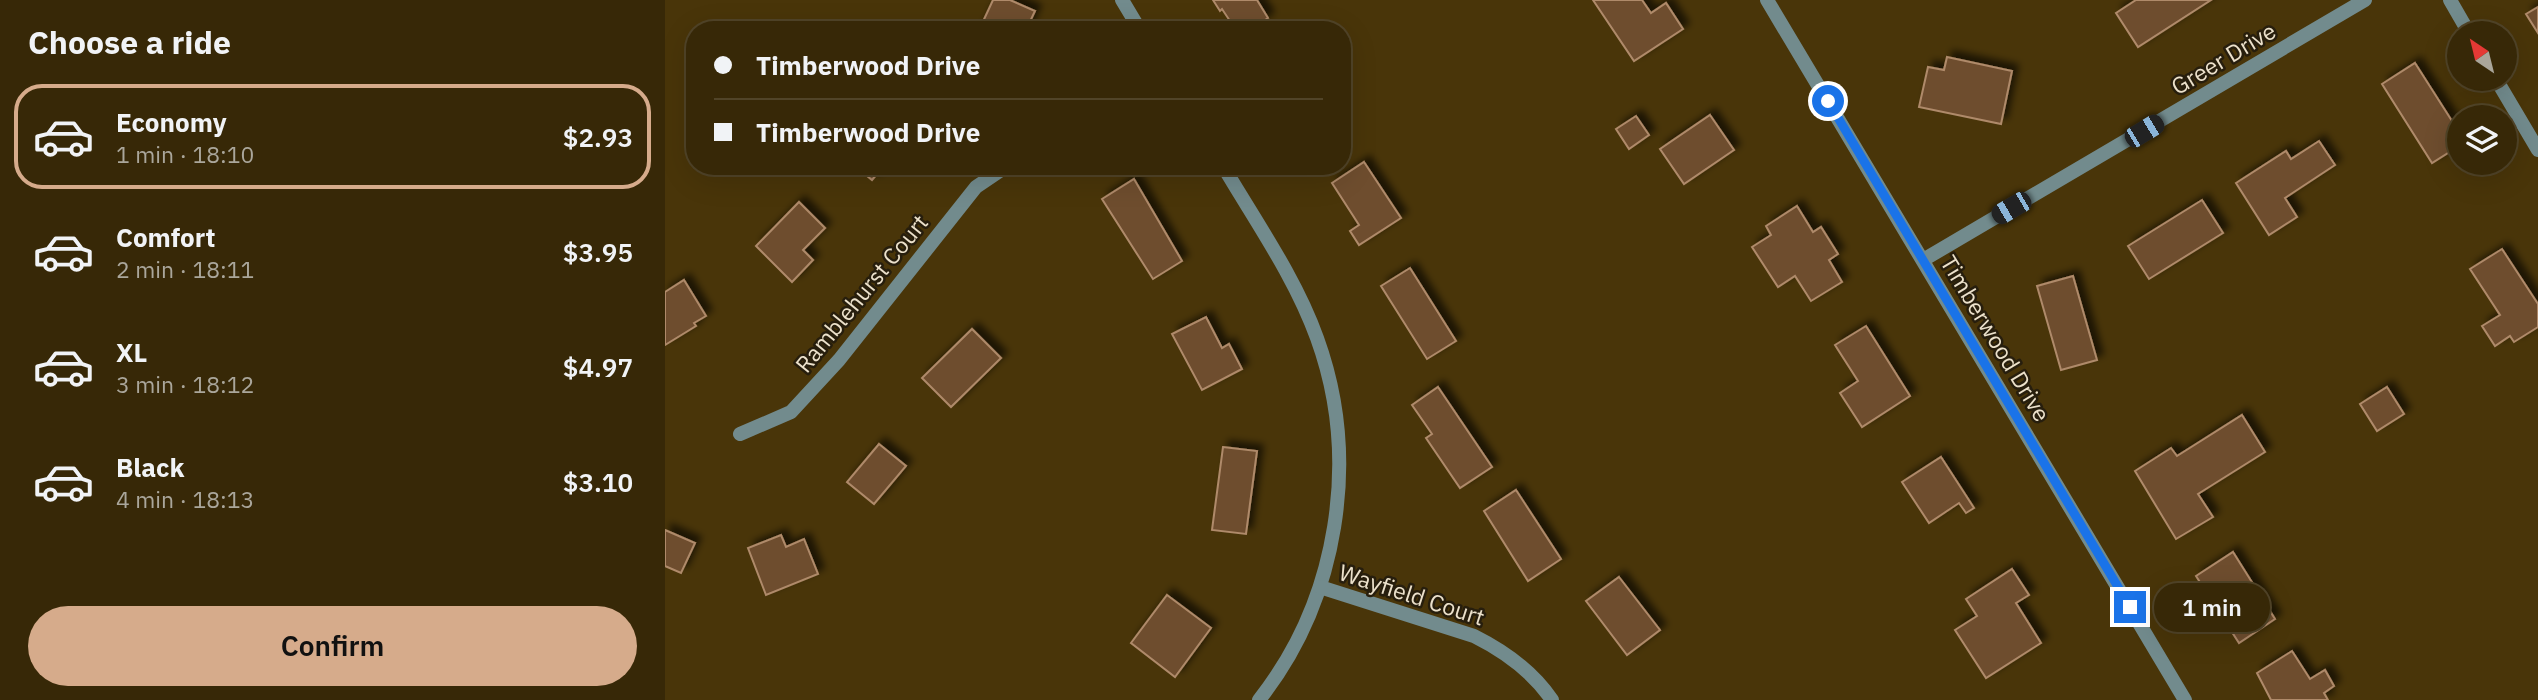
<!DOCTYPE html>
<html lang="en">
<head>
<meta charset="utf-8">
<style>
	:root { --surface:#372807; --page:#423415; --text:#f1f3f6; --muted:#aaa69b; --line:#514428; --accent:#d6ab8b }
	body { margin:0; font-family:"IBM Plex Sans",sans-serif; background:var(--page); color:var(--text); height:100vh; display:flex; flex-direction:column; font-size:26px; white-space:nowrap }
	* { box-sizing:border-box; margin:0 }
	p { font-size:23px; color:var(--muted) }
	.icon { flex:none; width:38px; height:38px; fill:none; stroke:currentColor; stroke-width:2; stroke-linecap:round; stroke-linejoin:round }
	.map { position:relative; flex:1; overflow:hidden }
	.sheet { display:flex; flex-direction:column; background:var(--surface); width:665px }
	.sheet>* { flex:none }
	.banner { position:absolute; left:21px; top:21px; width:665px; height:154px; border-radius:28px; box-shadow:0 7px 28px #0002,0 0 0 2px var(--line); display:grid; align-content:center; height:154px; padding:0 28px; background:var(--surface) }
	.needle { width:46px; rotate:325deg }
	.tools { position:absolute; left:1782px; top:21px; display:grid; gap:14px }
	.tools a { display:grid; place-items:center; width:70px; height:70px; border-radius:50%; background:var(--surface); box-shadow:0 7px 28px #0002,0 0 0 2px var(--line); font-size:35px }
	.end { position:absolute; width:32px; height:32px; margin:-16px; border:9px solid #1a73e8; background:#fff; box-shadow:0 0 0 4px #fff }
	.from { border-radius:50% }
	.bubble { position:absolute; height:49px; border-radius:24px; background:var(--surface); box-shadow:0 7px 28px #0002,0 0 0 2px var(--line); font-size:23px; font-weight:600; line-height:49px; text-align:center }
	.car { position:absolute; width:21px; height:42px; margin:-21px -10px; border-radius:9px; box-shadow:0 0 5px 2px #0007; background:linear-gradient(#222 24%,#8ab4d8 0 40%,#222 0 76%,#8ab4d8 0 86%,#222 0) }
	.banner b { display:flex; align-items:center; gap:24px; height:66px; font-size:26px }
	.banner b+b { border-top:2px solid var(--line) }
	.banner i { width:18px; height:18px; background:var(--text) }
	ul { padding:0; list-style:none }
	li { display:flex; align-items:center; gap:21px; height:105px; margin:0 14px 10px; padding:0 14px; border:4px solid transparent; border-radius:28px }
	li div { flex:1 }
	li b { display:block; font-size:26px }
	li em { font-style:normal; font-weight:600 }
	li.active { border-color:var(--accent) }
	li>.icon { width:63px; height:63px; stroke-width:1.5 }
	h2 { padding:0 28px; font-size:32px; line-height:84px }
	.button { display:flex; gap:14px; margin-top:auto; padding:14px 28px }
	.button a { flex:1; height:80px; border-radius:42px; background:var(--accent); color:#111; font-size:28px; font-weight:600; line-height:80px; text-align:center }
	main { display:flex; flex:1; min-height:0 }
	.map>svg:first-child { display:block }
</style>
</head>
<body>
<main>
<section class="sheet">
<h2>Choose a ride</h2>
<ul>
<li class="active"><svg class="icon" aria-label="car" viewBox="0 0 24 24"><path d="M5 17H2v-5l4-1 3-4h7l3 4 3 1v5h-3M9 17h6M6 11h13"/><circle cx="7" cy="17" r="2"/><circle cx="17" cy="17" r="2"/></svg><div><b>Economy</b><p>1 min · 18:10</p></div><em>$2.93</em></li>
<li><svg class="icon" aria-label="car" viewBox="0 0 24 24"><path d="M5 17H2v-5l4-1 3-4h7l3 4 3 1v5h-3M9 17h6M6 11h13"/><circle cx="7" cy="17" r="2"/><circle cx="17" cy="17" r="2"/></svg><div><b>Comfort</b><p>2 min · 18:11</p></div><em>$3.95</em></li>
<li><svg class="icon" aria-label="car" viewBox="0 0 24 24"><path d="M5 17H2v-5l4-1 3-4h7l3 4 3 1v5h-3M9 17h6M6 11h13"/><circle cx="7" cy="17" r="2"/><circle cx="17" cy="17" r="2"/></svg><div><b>XL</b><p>3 min · 18:12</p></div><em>$4.97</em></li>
<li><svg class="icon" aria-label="car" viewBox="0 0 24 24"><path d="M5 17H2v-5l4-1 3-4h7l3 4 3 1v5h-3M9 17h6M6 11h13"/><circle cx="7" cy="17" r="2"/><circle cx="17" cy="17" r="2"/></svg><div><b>Black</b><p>4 min · 18:13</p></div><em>$3.10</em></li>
</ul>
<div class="button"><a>Confirm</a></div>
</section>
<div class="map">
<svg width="1873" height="700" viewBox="0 0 1873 700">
	<defs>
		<filter id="shadow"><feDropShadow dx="6" dy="-6" stdDeviation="3.5" flood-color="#0009"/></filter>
	</defs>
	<rect width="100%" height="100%" fill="#493509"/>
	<!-- building -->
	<g fill="#6e4d2e" stroke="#af8a6a" stroke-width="2" filter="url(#shadow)">
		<polygon points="328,0 345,0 370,11 361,30 314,30"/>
		<polygon points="548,0 592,0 603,18 585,30 571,30 557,9 555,11"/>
		<polygon points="928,0 977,0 986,13 1001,3 1018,29 969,61"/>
		<polygon points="1471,0 1546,0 1473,47 1451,13"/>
		<polygon points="1873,7 1873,33 1861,14"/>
		<polygon points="1282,57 1347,71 1336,124 1254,107 1263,67 1279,70"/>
		<polygon points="1750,63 1794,132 1794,146 1767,163 1717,84"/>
		<polygon points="1045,115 1069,150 1019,184 995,149"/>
		<polygon points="971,116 984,135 964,149 951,129"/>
		<polygon points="1654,141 1670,165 1620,198 1632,217 1604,235 1571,183 1621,151 1626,159"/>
		<polygon points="699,162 736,218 694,245 685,231 694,225 667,183"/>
		<polygon points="190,166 219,166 207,180"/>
		<polygon points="469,179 517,261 488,279 437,199"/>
		<polygon points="1537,200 1558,233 1484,279 1463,246"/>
		<polygon points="134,202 160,228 138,250 148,260 127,282 91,246"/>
		<polygon points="1132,206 1148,232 1156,227 1173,254 1164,260 1177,282 1146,301 1130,276 1113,287 1087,247 1106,235 1101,226"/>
		<polygon points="1837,249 1873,304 1873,327 1849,342 1845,336 1830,346 1817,326 1835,315 1805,269"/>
		<polygon points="745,268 791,341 762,359 716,286"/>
		<polygon points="1408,276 1432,360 1396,370 1372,286"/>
		<polygon points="19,280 41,316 29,323 31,326 0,345 0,292"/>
		<polygon points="541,317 557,348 564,344 577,369 537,390 507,334"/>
		<polygon points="1201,326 1245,396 1197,427 1175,393 1193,381 1170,345"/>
		<polygon points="307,329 336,358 286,407 257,378"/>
		<polygon points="773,387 827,467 795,488 761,438 767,434 747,405"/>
		<polygon points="1722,387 1739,414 1712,431 1695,404"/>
		<polygon points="1577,415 1600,452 1533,494 1548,517 1511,539 1470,471 1506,448 1512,456"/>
		<polygon points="214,444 241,466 209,504 182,482"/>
		<polygon points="558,447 592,451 581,534 547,530"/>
		<polygon points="1276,457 1309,508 1301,513 1294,503 1264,523 1237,482"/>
		<polygon points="851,490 896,559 863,581 819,511"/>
		<polygon points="0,530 30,543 16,573 0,566"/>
		<polygon points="116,535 121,547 139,539 153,574 101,595 83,548"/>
		<polygon points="1568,552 1610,619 1574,643 1531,576"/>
		<polygon points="1347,569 1364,595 1351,603 1376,643 1321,678 1290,630 1312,616 1301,599"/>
		<polygon points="954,577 995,630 962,655 921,601"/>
		<polygon points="502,595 546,628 510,677 466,643"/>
		<polygon points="1627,651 1645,679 1660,670 1669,686 1659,693 1663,700 1606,700 1592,673"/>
	</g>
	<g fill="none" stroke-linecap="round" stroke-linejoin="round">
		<!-- minor -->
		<g stroke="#728b8d" stroke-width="14">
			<polyline points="457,0 475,30"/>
			<polyline points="1102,0 1520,700"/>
			<polyline points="1785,0 1804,33"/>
			<polyline points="1831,79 1873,150"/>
			<path d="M558,166C591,222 630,277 652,338C696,459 673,600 594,700"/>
			<polyline points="1258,260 1700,0"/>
			<polyline points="75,434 126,412 174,360 311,187 342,166"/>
			<path d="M655,587L809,636C839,651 868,672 887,700"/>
		</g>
	</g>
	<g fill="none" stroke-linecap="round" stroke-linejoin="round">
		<!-- route -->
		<polyline stroke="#1a73e8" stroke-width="9" points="1163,101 1465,607"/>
	</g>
	<g text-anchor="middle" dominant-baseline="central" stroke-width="5" stroke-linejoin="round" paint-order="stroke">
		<!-- street labels -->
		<g font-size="23" fill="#ece1cb" stroke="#271e0d">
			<text transform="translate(1558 58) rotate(-31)">Greer Drive</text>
			<text transform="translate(196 293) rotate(-51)">Ramblehurst Court</text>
			<text transform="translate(1331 338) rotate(59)">Timberwood Drive</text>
			<text transform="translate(747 594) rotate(18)">Wayfield Court</text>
		</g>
	</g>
</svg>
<div class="tools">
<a><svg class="needle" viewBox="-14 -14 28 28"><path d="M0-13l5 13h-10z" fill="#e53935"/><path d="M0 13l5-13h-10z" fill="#aaa69b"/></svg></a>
<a><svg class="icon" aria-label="layers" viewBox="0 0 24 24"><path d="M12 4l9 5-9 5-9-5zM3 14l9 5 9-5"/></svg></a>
</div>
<i class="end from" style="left:1163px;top:101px"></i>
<i class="end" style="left:1465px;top:607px"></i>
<div class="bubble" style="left:1489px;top:583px;width:116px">1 min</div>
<i class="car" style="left:1479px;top:131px;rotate:59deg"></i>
<i class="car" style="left:1346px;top:208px;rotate:240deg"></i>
<div class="banner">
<b><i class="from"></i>Timberwood Drive</b>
<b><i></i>Timberwood Drive</b>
</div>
</div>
</main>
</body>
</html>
